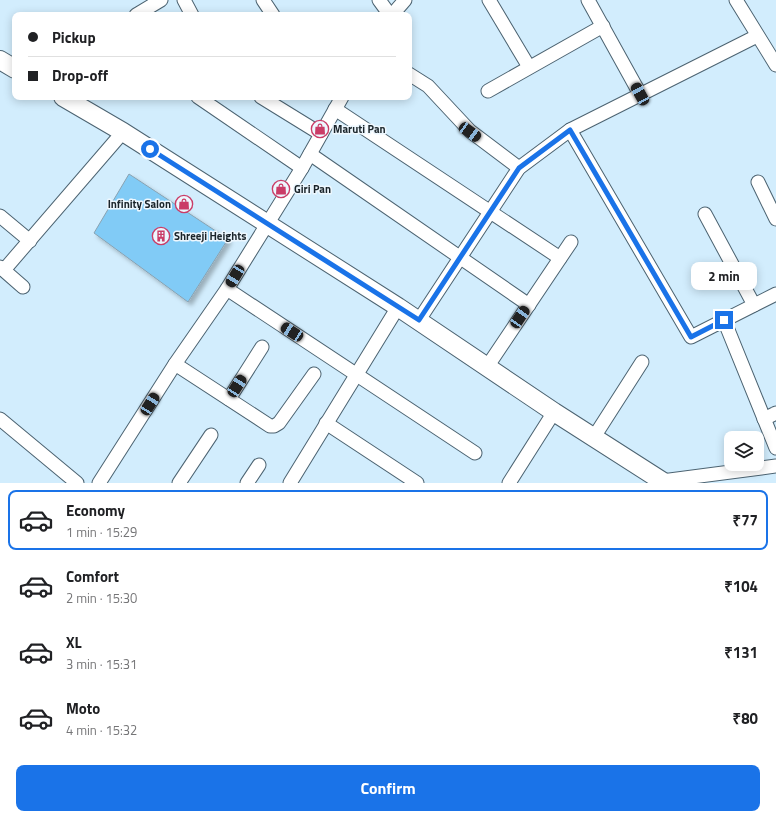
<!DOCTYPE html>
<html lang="en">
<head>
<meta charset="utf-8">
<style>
	:root { --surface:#fff; --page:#f2f2f2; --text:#202124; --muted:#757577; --line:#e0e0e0; --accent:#1a73e8 }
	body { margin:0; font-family:"Titillium Web",sans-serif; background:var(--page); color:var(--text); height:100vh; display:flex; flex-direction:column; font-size:15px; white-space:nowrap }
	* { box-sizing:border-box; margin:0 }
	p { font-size:13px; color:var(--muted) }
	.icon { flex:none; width:22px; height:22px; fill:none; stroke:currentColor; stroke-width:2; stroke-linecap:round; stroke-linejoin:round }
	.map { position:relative; height:483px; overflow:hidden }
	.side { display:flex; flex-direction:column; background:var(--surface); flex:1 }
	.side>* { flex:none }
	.hud { position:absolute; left:12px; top:12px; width:400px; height:88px; border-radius:8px; box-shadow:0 2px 10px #0003; display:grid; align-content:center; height:88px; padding:0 16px; background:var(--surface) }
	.tools { position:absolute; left:724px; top:431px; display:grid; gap:8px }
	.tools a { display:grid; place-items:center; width:40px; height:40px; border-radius:8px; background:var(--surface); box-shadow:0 2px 10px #0003; font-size:20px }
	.end { position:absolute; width:18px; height:18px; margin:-9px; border:5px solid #1a73e8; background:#fff; box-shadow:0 0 0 2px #fff }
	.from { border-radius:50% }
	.bubble { position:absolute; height:28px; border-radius:8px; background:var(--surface); box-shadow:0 2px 10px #0003; font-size:13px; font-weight:700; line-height:28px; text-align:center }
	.car { position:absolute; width:12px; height:24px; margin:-12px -6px; border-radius:5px; box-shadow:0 0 3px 1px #0007; background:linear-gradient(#222 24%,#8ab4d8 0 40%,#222 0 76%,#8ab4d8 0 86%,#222 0) }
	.hud b { display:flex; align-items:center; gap:14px; height:38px; font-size:15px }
	.hud b+b { border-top:1px solid var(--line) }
	.hud i { width:10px; height:10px; background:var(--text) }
	ul { padding:7px 0 0; list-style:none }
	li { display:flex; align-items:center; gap:12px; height:60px; margin:0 8px 6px; padding:0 8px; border:2px solid transparent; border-radius:8px }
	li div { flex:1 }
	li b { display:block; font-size:15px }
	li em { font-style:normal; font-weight:700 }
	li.active { border-color:var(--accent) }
	li>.icon { width:36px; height:36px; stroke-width:1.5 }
	.action { display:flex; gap:8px; margin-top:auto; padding:8px 16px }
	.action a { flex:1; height:46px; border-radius:8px; background:var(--accent); color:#fff; font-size:16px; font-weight:700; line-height:46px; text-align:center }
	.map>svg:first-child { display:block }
</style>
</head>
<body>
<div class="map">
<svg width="776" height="483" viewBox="0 0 776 483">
	<defs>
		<filter id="shadow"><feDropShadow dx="3.5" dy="3.5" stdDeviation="2" flood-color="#0004"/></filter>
	</defs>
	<rect width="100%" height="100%" fill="#d2edfd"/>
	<!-- building -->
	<polygon fill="#81cbf6" stroke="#89a2b1" filter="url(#shadow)" points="129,174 228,239 188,302 94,233"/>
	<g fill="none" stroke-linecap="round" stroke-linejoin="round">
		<defs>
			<g id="street">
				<polyline points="184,0 192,15"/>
				<polyline points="263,0 273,15"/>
				<polyline points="379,0 390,15"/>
				<polyline points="489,0 529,67"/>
				<polyline points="588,0 640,94"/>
				<polyline points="736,0 776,65"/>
				<polyline points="136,15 161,0"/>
				<polyline points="392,15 405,0"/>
				<polyline points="409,74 428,86 470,131 519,168"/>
				<polyline points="488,91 603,26"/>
				<polyline points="198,97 302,168"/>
				<polyline points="261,97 321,134"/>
				<polyline points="335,109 560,258"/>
				<polyline points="570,130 691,337 776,294"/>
				<polyline points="310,154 529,305"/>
				<polyline points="758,182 776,219"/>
				<polyline points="705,214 754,305"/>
				<polyline points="0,216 30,241"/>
				<polyline points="0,267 23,287"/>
				<polyline points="4,270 123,132"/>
				<polyline points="227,289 475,453"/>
				<polyline points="419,320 519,168 570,130 757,36"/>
				<polyline points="724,320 776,448"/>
				<polyline points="175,364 270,426 274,426 279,423 314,374"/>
				<polyline points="487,367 571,242"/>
				<polyline points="229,399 262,347"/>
				<polyline points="0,419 77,483"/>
				<polyline points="764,419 776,413"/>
				<polyline points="326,423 417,483"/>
				<polyline points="594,437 642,362"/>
				<polyline points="99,483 175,364 227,289 302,168 342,97"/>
				<polyline points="179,483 211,435"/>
				<polyline points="247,483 259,465"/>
				<polyline points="290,483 398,307"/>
				<polyline points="509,483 554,412"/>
				<polyline points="661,483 662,481 776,466"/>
			</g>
			<g id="secondary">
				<polyline points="0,60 15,69"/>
				<polyline points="63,97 123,132 398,307 554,412 665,483"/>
			</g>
		</defs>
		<!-- street casing -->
		<use href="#street" stroke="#4c6371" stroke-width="15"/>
		<!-- secondary casing -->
		<use href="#secondary" stroke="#4c6371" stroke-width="20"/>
		<!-- street -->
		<use href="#street" stroke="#fff" stroke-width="13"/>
		<!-- secondary -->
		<use href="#secondary" stroke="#fff" stroke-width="18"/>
	</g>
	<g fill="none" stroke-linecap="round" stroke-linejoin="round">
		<!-- route -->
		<polyline stroke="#1a73e8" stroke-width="5" points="150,149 419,320 519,168 570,130 691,337 724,320"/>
	</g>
	<!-- icons -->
	<defs>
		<symbol id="shop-ring" viewBox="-11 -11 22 22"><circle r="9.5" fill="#edf7fe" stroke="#ca3c67" stroke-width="1.5"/><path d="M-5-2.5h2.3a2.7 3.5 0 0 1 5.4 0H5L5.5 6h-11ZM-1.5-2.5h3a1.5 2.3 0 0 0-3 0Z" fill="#ca3c67"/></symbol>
		<symbol id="building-ring" viewBox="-11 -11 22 22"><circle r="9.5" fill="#edf7fe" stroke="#ca3c67" stroke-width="1.5"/><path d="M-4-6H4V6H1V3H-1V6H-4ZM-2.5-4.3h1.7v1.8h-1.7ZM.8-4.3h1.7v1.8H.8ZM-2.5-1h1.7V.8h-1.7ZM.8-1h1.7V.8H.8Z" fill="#ca3c67"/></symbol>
	</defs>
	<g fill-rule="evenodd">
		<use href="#shop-ring" x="310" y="119" width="20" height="20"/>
		<use href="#shop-ring" x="271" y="179" width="20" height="20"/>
		<use href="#shop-ring" x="174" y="194" width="20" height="20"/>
		<use href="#building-ring" x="151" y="226" width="20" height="20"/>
	</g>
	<g text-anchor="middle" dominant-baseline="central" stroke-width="3" stroke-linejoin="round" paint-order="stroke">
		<!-- poi labels -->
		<g font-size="11" font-weight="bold" fill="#1a242a" stroke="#edf7fe" text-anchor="start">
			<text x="333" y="129">Maruti Pan</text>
			<text x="294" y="189">Giri Pan</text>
			<text x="171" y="204" text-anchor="end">Infinity Salon</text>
			<text x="174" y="236">Shreeji Heights</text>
		</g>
	</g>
</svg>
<div class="tools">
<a><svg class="icon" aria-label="layers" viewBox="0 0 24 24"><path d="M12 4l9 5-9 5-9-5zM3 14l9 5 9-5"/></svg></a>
</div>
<i class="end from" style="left:150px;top:149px"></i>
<i class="end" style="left:724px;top:320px"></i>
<div class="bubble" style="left:691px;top:262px;width:66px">2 min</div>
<i class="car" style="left:640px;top:94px;rotate:331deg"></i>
<i class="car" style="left:470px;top:132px;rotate:126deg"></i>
<i class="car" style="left:235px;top:276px;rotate:211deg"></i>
<i class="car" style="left:520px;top:317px;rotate:34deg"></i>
<i class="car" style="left:292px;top:332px;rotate:303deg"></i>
<i class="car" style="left:237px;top:386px;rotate:33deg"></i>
<i class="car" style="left:150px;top:404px;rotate:32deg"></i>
<div class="hud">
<b><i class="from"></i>Pickup</b>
<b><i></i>Drop-off</b>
</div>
</div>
<section class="side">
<ul>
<li class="active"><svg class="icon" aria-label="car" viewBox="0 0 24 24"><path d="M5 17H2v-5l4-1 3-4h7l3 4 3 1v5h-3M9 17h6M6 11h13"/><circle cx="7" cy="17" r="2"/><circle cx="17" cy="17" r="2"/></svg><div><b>Economy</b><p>1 min · 15:29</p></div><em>₹77</em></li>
<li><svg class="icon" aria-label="car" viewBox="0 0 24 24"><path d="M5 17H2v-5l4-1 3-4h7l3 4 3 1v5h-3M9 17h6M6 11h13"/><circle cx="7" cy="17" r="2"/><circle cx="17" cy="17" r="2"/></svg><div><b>Comfort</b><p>2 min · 15:30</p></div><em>₹104</em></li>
<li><svg class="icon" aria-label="car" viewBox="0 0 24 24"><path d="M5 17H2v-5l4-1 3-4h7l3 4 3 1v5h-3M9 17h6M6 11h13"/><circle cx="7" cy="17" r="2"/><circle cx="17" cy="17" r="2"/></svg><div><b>XL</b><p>3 min · 15:31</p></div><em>₹131</em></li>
<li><svg class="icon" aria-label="car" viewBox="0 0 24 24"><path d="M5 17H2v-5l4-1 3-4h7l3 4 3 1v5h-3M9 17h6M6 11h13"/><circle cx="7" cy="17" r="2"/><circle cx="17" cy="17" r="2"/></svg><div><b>Moto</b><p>4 min · 15:32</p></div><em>₹80</em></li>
</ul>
<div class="action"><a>Confirm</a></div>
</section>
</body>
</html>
